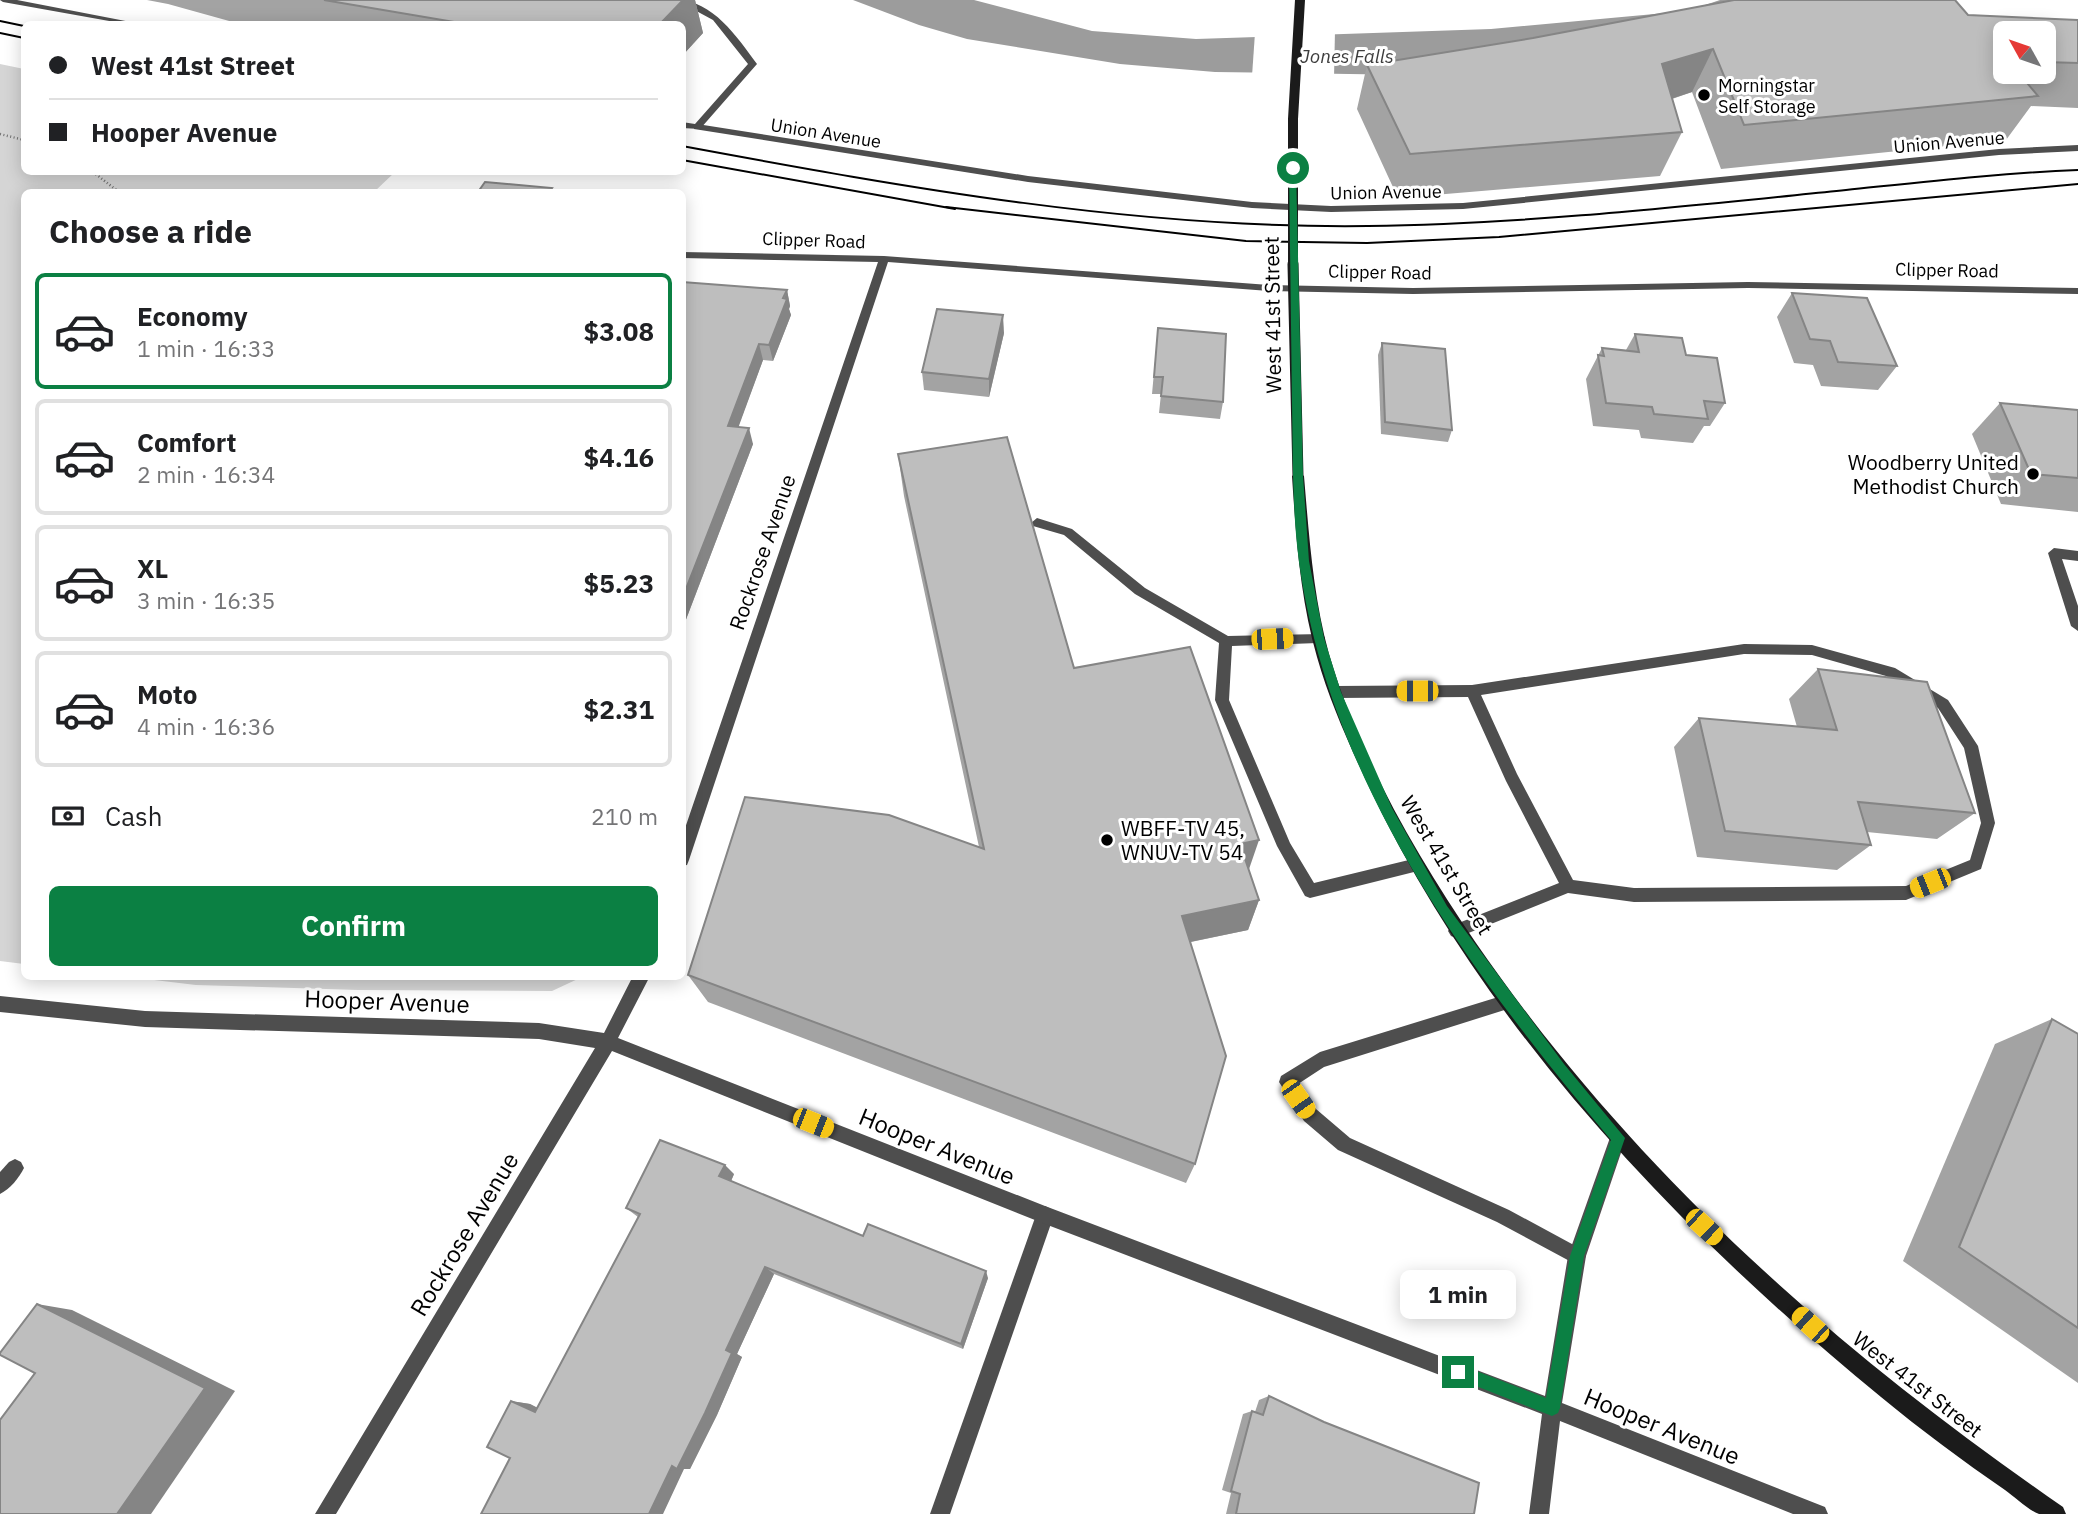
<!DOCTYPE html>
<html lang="en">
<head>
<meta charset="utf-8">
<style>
	:root { --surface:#fff; --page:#f2f2f2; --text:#202124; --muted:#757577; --line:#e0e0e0; --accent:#0b8043 }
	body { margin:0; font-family:"IBM Plex Sans",sans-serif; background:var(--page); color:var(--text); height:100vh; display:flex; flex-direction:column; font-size:26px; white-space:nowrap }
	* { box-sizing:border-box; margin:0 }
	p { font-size:23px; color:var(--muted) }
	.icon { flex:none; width:38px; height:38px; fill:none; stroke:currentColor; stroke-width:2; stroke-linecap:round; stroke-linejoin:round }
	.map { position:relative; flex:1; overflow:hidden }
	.sheet { position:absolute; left:21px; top:189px; width:665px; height:791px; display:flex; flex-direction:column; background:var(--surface); border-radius:10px; box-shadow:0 4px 18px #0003 }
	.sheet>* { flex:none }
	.guide { position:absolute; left:21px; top:21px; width:665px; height:154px; border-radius:10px; box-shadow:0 4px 18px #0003; display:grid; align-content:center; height:154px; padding:0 28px; background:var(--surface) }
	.needle { width:46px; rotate:310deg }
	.buttons { position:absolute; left:1993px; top:21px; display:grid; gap:14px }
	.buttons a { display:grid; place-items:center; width:63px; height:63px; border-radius:10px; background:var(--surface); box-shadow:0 4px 18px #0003; font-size:35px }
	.end { position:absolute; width:32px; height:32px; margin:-16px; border:9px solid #0b8043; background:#fff; box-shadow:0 0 0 4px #fff }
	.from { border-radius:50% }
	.bubble { position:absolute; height:49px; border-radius:10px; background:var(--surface); box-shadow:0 4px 18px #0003; font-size:23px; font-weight:700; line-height:49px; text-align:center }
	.car { position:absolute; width:21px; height:42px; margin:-21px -10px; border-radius:9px; box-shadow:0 0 5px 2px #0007; background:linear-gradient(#f5c518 24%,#345 0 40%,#f5c518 0 76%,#345 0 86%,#f5c518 0) }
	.guide b { display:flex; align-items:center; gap:24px; height:66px; font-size:26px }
	.guide b+b { border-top:2px solid var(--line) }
	.guide i { width:18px; height:18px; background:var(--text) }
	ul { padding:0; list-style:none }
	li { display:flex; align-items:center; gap:21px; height:116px; margin:0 14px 10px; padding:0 14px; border:4px solid var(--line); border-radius:10px }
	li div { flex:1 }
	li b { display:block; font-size:26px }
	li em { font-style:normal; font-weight:700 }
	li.selected { border-color:var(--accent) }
	li>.icon { width:63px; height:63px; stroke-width:1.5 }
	h2 { padding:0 28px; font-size:32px; line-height:84px }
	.pay { display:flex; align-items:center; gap:18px; height:77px; padding:0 28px; font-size:26px }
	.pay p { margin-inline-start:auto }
	.button { display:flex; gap:14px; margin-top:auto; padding:14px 28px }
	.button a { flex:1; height:80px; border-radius:10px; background:var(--accent); color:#fff; font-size:28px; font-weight:700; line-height:80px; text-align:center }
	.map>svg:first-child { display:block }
</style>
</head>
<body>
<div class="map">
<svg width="2078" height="1514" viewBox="0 0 2078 1514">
	<rect width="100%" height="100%" fill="#fff"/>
	<!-- green -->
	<g fill="#d5d5d5">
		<polygon points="0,64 24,69 24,172 395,172 374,192 24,192 24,964 0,961"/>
		<polygon points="129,977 582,977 552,991 358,990 196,985"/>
	</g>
	<!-- water -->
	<polygon fill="#9c9c9c" points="853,0 974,0 1092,31 1196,39 1491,29 1687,11 1720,0 1851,0 1413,75 1215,72 1120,64 967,39 919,25"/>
	<!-- pier -->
	<polygon fill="#fff" points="1335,30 1334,78 1252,76 1255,33"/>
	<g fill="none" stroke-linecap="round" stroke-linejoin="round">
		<!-- path -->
		<g stroke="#707070" stroke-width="2.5" stroke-dasharray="1 2.5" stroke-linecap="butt">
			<polyline points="0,134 24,140"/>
			<polyline points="93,172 119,192"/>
		</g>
		<!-- service -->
		<g fill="#4e4e4e" fill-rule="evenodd">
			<polygon points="0,0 17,0 141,24 126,24 3,2"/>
			<path d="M676,0C713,0 737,37 757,64L700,129L682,128V122L695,124L748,64L713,20Z"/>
			<polygon points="1037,518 1072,529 1145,588 1228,636 1323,634 1325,638 1323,642 1318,643 1232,646 1229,700 1290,843 1314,883 1417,858 1422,860 1424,865 1422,870 1310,898 1305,896 1277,846 1215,700 1219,643 1135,594 1064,535 1033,526 1031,523"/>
			<polygon points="2054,548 2078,551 2078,561 2062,559 2078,606 2078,631 2071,626 2048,553"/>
			<path d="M1744,644L1812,645L1895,668L1948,700L1978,746L1995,823L1981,869L1906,900L1634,902L1568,893L1456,938L1451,936L1448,931L1451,926L1559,883L1506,781L1468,697L1336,698L1331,696L1329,692L1331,688L1336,686L1472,685ZM1744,654L1812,655L1886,676L1938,708L1964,748L1981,823L1970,860L1906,886L1634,888L1573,880L1517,774L1481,695Z"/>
			<polygon points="1508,994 1514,997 1516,1002 1514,1007 1324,1067 1298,1084 1316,1109 1350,1138 1509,1210 1583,1250 1586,1256 1583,1262 1577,1265 1497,1222 1338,1150 1304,1121 1279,1082 1281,1076 1320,1052"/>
			<path d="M15,1159L21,1162L24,1168C19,1178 10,1189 0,1194V1172L9,1162Z"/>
			<polygon points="1045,1206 1051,1209 1054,1215 950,1514 930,1514 1036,1215 1039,1209"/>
		</g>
		<!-- minor -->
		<g fill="#4e4e4e" fill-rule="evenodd">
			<polygon points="697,124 1028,176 1252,202 1331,206 1463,203 1999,149 2078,145 2078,151 1999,155 1463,209 1331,212 1252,208 1028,182 694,129 694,125"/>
			<polygon points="682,252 884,256 1269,285 1413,288 1748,282 2078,288 2078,294 1748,288 1413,294 1269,291 888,262 689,860 687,865 682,866 682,837 878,262 682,258"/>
			<polygon points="633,976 650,976 618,1038 1045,1206 1545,1396 1568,1256 1612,1132 1618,1130 1624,1132 1626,1138 1586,1256 1562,1403 1825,1507 1828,1514 1793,1514 1560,1421 1549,1514 1529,1514 1542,1414 1045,1224 612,1051 336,1514 315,1514 595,1048 539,1039 145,1027 0,1012 0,996 145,1011 539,1023 604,1033"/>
		</g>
		<!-- secondary -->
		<path fill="#1b1b1b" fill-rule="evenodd" d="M1298,472L1304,476C1309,535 1313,596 1329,654C1359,757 1416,855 1476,943C1634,1172 1836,1350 2063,1507L2066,1514C2058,1514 2046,1514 2039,1514C2028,1510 2015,1497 2005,1490C1963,1461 1921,1430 1881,1397C1678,1231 1484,1028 1370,789C1350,746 1330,703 1317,657C1300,598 1296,537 1292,476Z"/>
		<!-- tram -->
		<g stroke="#000" stroke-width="2">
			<polyline points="0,21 24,26"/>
			<polyline points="0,33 24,38"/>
			<path d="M682,146C909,188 1136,229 1368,226C1527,224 1687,206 1846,190C1923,182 2000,173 2078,170"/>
			<polyline points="682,160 955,209"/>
			<polyline points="946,207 1246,241 1367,243 1499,237 2078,184"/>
		</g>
		<!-- secondary-bridge-far1 -->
		<polyline stroke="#1b1b1b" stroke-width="10" points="1293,266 1293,119 1300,0"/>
		<!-- secondary-bridge -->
		<polyline stroke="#1b1b1b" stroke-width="11" points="1293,264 1298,476"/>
	</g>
	<!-- wall -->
	<g fill="#a3a3a3" fill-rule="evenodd">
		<polygon points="147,0 695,0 703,33 682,56 682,24 240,24 168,4"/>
		<path d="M1968,15L2078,20V108L2031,106L2006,140L1721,169L1692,92L1672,99L1682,132L1660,176L1398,198L1357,109L1367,65ZM2006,33H2044V72H2006Z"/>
		<polygon points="682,282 787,290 790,306 789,309 791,315 773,361 763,360 738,427 753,444 682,630"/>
		<polygon points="1792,293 1897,366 1878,390 1821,386 1813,365 1794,363 1777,317"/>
		<polygon points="1158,328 1223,402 1220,419 1159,413 1161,394 1152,394"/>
		<polygon points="1004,333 989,397 924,390 922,372"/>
		<polygon points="1635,334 1686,355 1725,403 1710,426 1704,426 1693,443 1641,438 1639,430 1593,426 1586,379 1602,348 1626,350"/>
		<polygon points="1382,343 1452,430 1448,442 1381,434 1378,355"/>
		<polygon points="2000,403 2078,410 2078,512 2001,504 1972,434"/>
		<polygon points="898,454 1074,668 1249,870 1259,900 1248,930 1191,942 1195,1164 1186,1183 708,1002 688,975 979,847 904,496"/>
		<polygon points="1818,669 1975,813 1937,839 1867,832 1871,845 1837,870 1697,857 1674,747 1699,718 1797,727 1789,699"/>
		<polygon points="2052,1019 2078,1034 2078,1383 1903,1261 1995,1044"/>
		<polygon points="734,1174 731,1181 863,1236 988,1278 963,1349 774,1274 737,1354 742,1357 717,1415 690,1469 510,1458 511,1401 530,1404 537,1408 638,1217 626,1208"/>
		<polygon points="1269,1396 1474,1514 1226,1514 1231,1493 1222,1490 1243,1414 1252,1411 1255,1412 1259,1400"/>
	</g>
	<!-- shaded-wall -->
	<g fill="#858585">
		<polygon points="683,0 695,0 703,33 682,56 682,24 660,24"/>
		<polygon points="1713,49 1692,92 1643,108 1662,64"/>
		<polygon points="787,290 790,306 789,309 791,315 773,361 769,345"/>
		<polygon points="1003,315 1004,333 989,397 989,379"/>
		<polygon points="759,344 763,360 733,442 728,426"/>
		<polygon points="749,428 753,444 682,630 682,599"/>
		<polygon points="1259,840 1248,872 1240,844"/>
		<polygon points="1259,900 1248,930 1175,945 1182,916"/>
		<polygon points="725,1165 734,1174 729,1186 719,1176"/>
		<polygon points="765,1267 774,1274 737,1354 742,1357 717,1415 690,1469 684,1469 663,1514 649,1514"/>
		<polygon points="986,1271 988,1278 963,1349 961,1344"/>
		<polygon points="37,1304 72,1310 235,1391 151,1514 117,1514"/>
		<polygon points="511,1401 530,1404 552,1415 535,1412"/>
	</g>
	<!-- building -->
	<g fill="#bebebe" stroke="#858585" stroke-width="2">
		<polygon points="324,0 683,0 660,24 466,24"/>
		<polygon points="1734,0 1955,0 1968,15 2078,20 2078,63 2044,62 2044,33 2006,33 2006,72 2018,72 2038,96 1744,125 1713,49 1662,64 1682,132 1410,154 1367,65 1533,38"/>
		<polygon points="485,182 552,188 549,192 478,192"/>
		<polygon points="682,282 787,290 783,298 787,299 769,345 759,344 728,426 749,428 682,599"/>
		<polygon points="1792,293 1867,298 1897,366 1838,362 1830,341 1810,339"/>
		<polygon points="937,309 1003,315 989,379 922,372"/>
		<polygon points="1158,328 1226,334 1223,402 1161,396 1163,377 1154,377"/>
		<polygon points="1635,334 1682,338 1686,355 1717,358 1725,403 1704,401 1708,419 1654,414 1652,407 1606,403 1598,355 1604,356 1602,348 1639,352"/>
		<polygon points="1382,343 1445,349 1452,430 1385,422"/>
		<polygon points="2000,403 2078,410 2078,478 2031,474"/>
		<polygon points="1007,437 1074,668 1190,647 1259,840 1240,844 1259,900 1182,916 1226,1056 1195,1164 688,975 745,797 889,815 984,849 898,454"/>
		<polygon points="1818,669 1927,682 1975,813 1858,802 1871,845 1725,831 1699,718 1837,730"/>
		<polygon points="2052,1019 2078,1034 2078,1328 1959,1247"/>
		<polygon points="660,1140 725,1165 719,1176 863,1236 868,1224 986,1271 961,1344 765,1267 726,1350 732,1353 705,1413 677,1469 672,1466 649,1514 481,1514 510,1458 487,1447 511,1401 535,1412 640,1214 626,1208"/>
		<polygon points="37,1304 205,1388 117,1514 0,1514 0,1420 35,1373 0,1355 0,1353"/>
		<polygon points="1269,1396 1324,1422 1479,1483 1474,1514 1236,1514 1240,1494 1231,1491 1252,1411 1263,1415"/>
	</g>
	<!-- route -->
	<path fill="#0b8043" d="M1293,166L1296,168L1303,476L1309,561L1324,638L1341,692L1392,808L1447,906L1564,1064L1625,1138L1584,1256L1560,1408L1558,1413L1552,1416L1453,1377L1451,1372L1453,1367L1458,1364L1546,1398L1570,1256L1611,1140C1470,973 1330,784 1299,562C1292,510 1293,455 1292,402C1291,324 1290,246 1289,168Z"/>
	<!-- markers -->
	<g fill="#000" stroke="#fff" stroke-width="2.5">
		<circle cx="1704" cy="95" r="7"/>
		<circle cx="2033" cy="474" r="7"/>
		<circle cx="1107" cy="840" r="7"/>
	</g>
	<g text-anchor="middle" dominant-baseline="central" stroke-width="6" stroke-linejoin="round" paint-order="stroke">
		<!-- far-poi labels -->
		<g font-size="18" fill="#000" stroke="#fff" text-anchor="start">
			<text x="1718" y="85">Morningstar<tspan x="1718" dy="21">Self Storage</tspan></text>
		</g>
		<!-- far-street labels -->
		<g font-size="18" fill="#000" stroke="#fff">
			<text transform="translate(826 133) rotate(9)">Union Avenue</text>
			<text transform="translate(1949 142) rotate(-5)">Union Avenue</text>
			<text transform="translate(1386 192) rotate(-1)">Union Avenue</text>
			<text transform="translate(814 240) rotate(2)">Clipper Road</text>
			<text transform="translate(1947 270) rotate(1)">Clipper Road</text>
			<text transform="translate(1380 272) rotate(1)">Clipper Road</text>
		</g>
		<!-- far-water labels -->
		<g font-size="19" font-style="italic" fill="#3d3d3d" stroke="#fff">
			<text x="1347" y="56">Jones Falls</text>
		</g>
		<!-- street labels -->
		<g font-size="21" fill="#000" stroke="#fff">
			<text transform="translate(1272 315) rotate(-91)">West 41st Street</text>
			<text transform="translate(762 552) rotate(-71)">Rockrose Avenue</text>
			<text transform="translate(1447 865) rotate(59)">West 41st Street</text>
			<text transform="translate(1918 1384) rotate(38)">West 41st Street</text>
		</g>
		<!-- poi labels -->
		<g font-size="21" fill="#000" stroke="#fff" text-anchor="end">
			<text x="2019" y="462">Woodberry United<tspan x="2019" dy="24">Methodist Church</tspan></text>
			<text x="1121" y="828" text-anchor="start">WBFF-TV 45,<tspan x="1121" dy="24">WNUV-TV 54</tspan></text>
		</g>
		<!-- near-street labels -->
		<g font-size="24" fill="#000" stroke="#fff">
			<text transform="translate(387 1001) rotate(2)">Hooper Avenue</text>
			<text transform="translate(937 1146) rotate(22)">Hooper Avenue</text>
			<text transform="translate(464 1234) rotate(-59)">Rockrose Avenue</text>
			<text transform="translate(1662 1426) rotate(22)">Hooper Avenue</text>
		</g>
	</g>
</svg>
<div class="buttons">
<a><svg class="needle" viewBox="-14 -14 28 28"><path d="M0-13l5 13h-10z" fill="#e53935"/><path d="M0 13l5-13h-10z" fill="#757577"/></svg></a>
</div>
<i class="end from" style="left:1293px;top:168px"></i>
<i class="end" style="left:1458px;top:1372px"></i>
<div class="bubble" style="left:1400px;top:1270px;width:116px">1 min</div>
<i class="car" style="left:1272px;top:639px;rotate:88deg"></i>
<i class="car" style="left:1417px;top:691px;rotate:270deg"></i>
<i class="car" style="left:1930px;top:883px;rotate:248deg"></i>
<i class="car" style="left:1298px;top:1099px;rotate:145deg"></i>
<i class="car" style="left:813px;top:1123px;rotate:112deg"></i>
<i class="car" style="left:1704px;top:1227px;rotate:133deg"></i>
<i class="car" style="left:1810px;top:1325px;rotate:312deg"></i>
<div class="guide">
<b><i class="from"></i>West 41st Street</b>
<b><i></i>Hooper Avenue</b>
</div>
<section class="sheet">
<h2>Choose a ride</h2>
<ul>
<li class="selected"><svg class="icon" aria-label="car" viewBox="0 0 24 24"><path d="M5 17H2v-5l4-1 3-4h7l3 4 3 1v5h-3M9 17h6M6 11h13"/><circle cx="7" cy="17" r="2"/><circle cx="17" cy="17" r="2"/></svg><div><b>Economy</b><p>1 min · 16:33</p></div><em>$3.08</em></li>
<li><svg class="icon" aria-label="car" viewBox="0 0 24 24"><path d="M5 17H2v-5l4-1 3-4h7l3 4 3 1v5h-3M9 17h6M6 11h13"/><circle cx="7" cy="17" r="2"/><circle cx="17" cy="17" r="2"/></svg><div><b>Comfort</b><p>2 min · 16:34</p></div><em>$4.16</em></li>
<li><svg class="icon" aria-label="car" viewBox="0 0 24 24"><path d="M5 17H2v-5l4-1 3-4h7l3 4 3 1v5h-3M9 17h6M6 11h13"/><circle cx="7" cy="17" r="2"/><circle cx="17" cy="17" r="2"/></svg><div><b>XL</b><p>3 min · 16:35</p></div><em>$5.23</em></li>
<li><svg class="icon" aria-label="car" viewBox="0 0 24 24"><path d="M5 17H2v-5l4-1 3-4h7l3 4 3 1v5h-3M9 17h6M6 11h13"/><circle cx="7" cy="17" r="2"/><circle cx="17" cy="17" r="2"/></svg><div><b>Moto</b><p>4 min · 16:36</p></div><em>$2.31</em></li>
</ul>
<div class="pay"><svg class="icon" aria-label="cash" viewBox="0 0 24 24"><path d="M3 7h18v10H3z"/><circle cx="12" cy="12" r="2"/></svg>Cash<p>210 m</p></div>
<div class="button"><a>Confirm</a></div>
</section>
</div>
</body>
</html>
